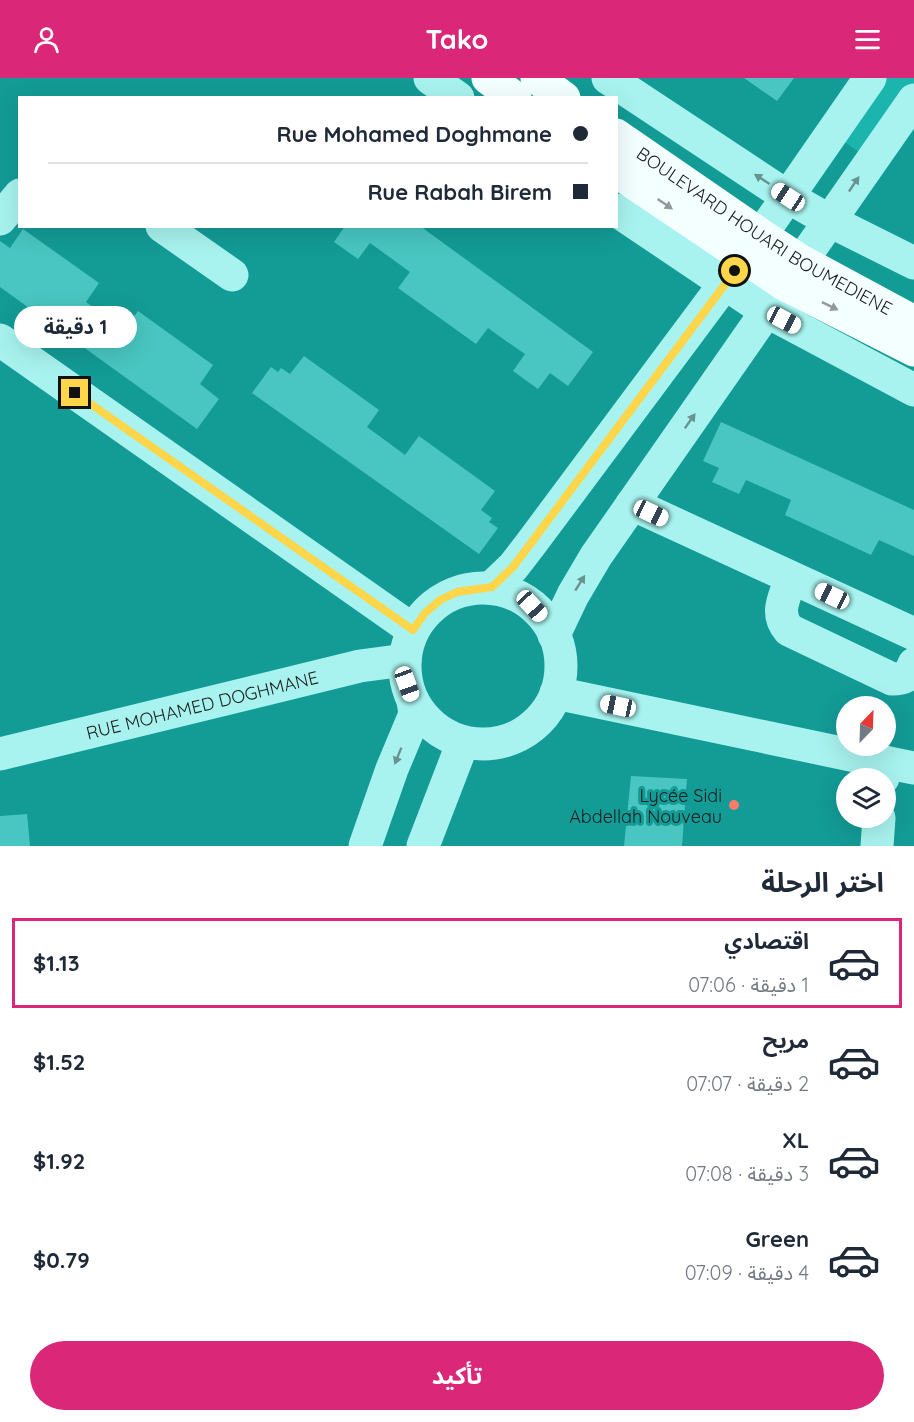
<!DOCTYPE html>
<html lang="ar">
<head>
<meta charset="utf-8">
<style>
	:root { --surface:#fff; --page:#f6f6f7; --text:#1f2937; --muted:#747a83; --line:#e0e1e3; --accent:#db2777 }
	body { margin:0; font-family:Quicksand,"Noto Sans Arabic",sans-serif; background:var(--page); color:var(--text); direction:rtl; height:100vh; display:flex; flex-direction:column; font-size:22px; white-space:nowrap }
	* { box-sizing:border-box; margin:0 }
	p { font-size:20px; color:var(--muted) }
	.icon { flex:none; width:33px; height:33px; fill:none; stroke:currentColor; stroke-width:2; stroke-linecap:round; stroke-linejoin:round }
	.map { position:relative; height:768px; overflow:hidden; direction:ltr }
	.panel { display:flex; flex-direction:column; background:var(--surface); flex:1 }
	.panel>* { flex:none }
	.top-card { position:absolute; left:18px; top:18px; width:600px; height:132px; border-radius:0px; box-shadow:0 6px 24px #0002; direction:rtl; display:grid; align-content:center; height:132px; padding:0 30px; background:var(--surface) }
	.needle { width:39px; rotate:23deg }
	.fabs { position:absolute; left:836px; top:618px; display:grid; gap:12px }
	.fabs a { display:grid; place-items:center; width:60px; height:60px; border-radius:50%; background:var(--surface); box-shadow:0 6px 24px #0002; font-size:30px }
	.end { position:absolute; width:27px; height:27px; margin:-14px; border:8px solid #ffd54a; background:#111; box-shadow:0 0 0 3px #111 }
	.from { border-radius:50% }
	.bubble { position:absolute; height:42px; border-radius:21px; background:var(--surface); box-shadow:0 6px 24px #0002; font-size:20px; font-weight:700; line-height:42px; text-align:center; direction:rtl }
	.car { position:absolute; width:18px; height:36px; margin:-18px -9px; border-radius:8px; box-shadow:0 0 4px 2px #0007; background:linear-gradient(#fff 24%,#345 0 40%,#fff 0 76%,#345 0 86%,#fff 0) }
	.top-card b { display:flex; align-items:center; gap:21px; height:57px; font-size:22px }
	.top-card b+b { border-top:2px solid var(--line) }
	.top-card i { width:15px; height:15px; background:var(--text) }
	ul { padding:0; list-style:none }
	li { display:flex; align-items:center; gap:18px; height:90px; margin:0 12px 9px; padding:0 18px; border:3px solid transparent; border-radius:0px }
	li div { flex:1 }
	li b { display:block; font-size:22px }
	li em { font-style:normal; font-weight:700 }
	li.active { border-color:var(--accent) }
	li>.icon { width:54px; height:54px; stroke-width:1.5 }
	h2 { padding:0 30px; font-size:27px; line-height:72px }
	.action { display:flex; gap:12px; margin-top:auto; padding:12px 30px }
	.action a { flex:1; height:69px; border-radius:36px; background:var(--accent); color:#fff; font-size:24px; font-weight:700; line-height:69px; text-align:center }
	header { display:flex; justify-content:space-between; align-items:center; height:78px; padding:0 30px; background:var(--accent); color:#fff; font-size:27px; font-weight:700 }
	.map>svg:first-child { display:block }
</style>
</head>
<body>
<header><svg class="icon" aria-label="menu" viewBox="0 0 24 24"><path d="M4 6h16M4 12h16M4 18h16"/></svg>Tako<svg class="icon" aria-label="person" viewBox="0 0 24 24"><circle cx="12" cy="8" r="4"/><path d="M4 21q1-7 8-7t8 7"/></svg></header>
<div class="map">
<svg width="914" height="768" viewBox="0 0 914 768">
	<rect width="100%" height="100%" fill="#139b96"/>
	<!-- green -->
	<polygon fill="#1bb5ad" points="886,0 914,0 914,5 863,77 842,62"/>
	<!-- building -->
	<g fill="#49c6c1">
		<polygon points="744,0 794,0 777,23"/>
		<polygon points="345,148 420,148 593,274 568,308 550,295 538,311 513,293 525,276 506,263 488,250 476,266 398,210 410,194 388,178 370,165 358,181 334,164"/>
		<polygon points="23,151 99,205 86,224 124,252 138,233 213,287 200,306 219,321 197,351 0,209 0,163 10,170"/>
		<polygon points="304,278 379,332 367,349 405,377 419,358 495,413 481,432 492,440 489,444 498,450 479,476 252,315 271,289 278,294 281,290 290,296"/>
		<polygon points="721,344 914,432 914,478 879,462 871,477 785,437 791,422 746,402 739,416 712,404 719,390 703,383"/>
		<polygon points="631,698 687,701 682,768 624,768"/>
		<polygon points="27,736 30,768 0,768 0,738"/>
	</g>
	<g fill="none" stroke-linecap="round" stroke-linejoin="round">
		<!-- minor -->
		<g stroke="#a8f3ef" stroke-width="33">
			<polyline points="430,0 458,20"/>
			<polyline points="608,0 788,119 830,143 914,185"/>
			<polyline points="616,132 766,233 914,312"/>
			<polyline points="0,141 20,117"/>
			<polyline points="162,148 232,197"/>
			<polyline points="0,262 413,552"/>
			<polyline points="632,426 914,556"/>
			<path d="M791,500C785,519 774,535 789,552L892,601C905,601 909,598 914,586"/>
			<polyline points="492,509 513,489 530,467 761,157 870,0"/>
			<circle cx="483" cy="588" r="78"/>
			<polyline points="554,557 573,517 596,478 914,22"/>
			<polyline points="556,615 884,684 883,700"/>
			<path id="s1" d="M0,676L360,588L405,582"/>
			<polyline points="884,684 914,690"/>
			<polyline points="365,768 392,691 415,636 413,623"/>
			<polyline points="423,768 463,664"/>
			<polyline points="877,768 879,740"/>
		</g>
		<!-- major -->
		<g stroke="#f4ffff" stroke-width="33">
			<polyline points="488,0 515,20"/>
			<polyline points="537,0 564,20"/>
			<path id="s2" d="M616,57L761,157L801,183L914,244"/>
			<polyline points="616,93 784,206 914,272"/>
		</g>
	</g>
	<!-- one-way arrows -->
	<defs><path id="oneway-solid" d="M-6-.8H1V-3.2L6.5 0L1 3.2V.8H-6Z" transform="scale(1.5)"/></defs>
	<g fill="#699390">
		<use href="#oneway-solid" transform="translate(762 101) rotate(-147)"/>
		<use href="#oneway-solid" transform="translate(854 106) rotate(-56)"/>
		<use href="#oneway-solid" transform="translate(690 343) rotate(-55)"/>
		<use href="#oneway-solid" transform="translate(580 505) rotate(-58)"/>
		<use href="#oneway-solid" transform="translate(398 678) rotate(112)"/>
	</g>
	<g fill="#939999">
		<use href="#oneway-solid" transform="translate(665 126) rotate(34)"/>
		<use href="#oneway-solid" transform="translate(830 228) rotate(26)"/>
	</g>
	<g fill="none" stroke-linecap="round" stroke-linejoin="round">
		<!-- route -->
		<polyline stroke="#ffd54a" stroke-width="8" points="75,315 413,552 425,535 440,522 457,514 492,509 513,489 735,193"/>
	</g>
	<!-- markers -->
	<circle fill="#ff7b6a" stroke="#139b96" stroke-width="2" cx="734" cy="727" r="6"/>
	<g text-anchor="middle" dominant-baseline="central" stroke-width="6" stroke-linejoin="round" paint-order="stroke">
		<!-- street labels -->
		<g font-size="18" fill="#1d1d1d" stroke="#139b96">
			<text stroke="none"><textPath href="#s2" startOffset="177">BOULEVARD HOUARI BOUMEDIENE</textPath></text>
			<text stroke="none"><textPath href="#s1" startOffset="208">RUE MOHAMED DOGHMANE</textPath></text>
		</g>
		<!-- poi labels -->
		<g font-size="18" fill="#1d1d1d" stroke="#139b96" text-anchor="end">
			<text x="722" y="717">Lycée Sidi<tspan x="722" dy="21">Abdellah Nouveau</tspan></text>
		</g>
	</g>
</svg>
<div class="fabs">
<a><svg class="needle" viewBox="-14 -14 28 28"><path d="M0-13l5 13h-10z" fill="#e53935"/><path d="M0 13l5-13h-10z" fill="#747a83"/></svg></a>
<a><svg class="icon" aria-label="layers" viewBox="0 0 24 24"><path d="M12 4l9 5-9 5-9-5zM3 14l9 5 9-5"/></svg></a>
</div>
<i class="end from" style="left:735px;top:193px"></i>
<i class="end" style="left:75px;top:315px"></i>
<div class="bubble" style="left:14px;top:228px;width:123px">1 دقيقة</div>
<i class="car" style="left:788px;top:119px;rotate:303deg"></i>
<i class="car" style="left:784px;top:242px;rotate:118deg"></i>
<i class="car" style="left:651px;top:435px;rotate:115deg"></i>
<i class="car" style="left:832px;top:518px;rotate:295deg"></i>
<i class="car" style="left:532px;top:528px;rotate:137deg"></i>
<i class="car" style="left:407px;top:606px;rotate:160deg"></i>
<i class="car" style="left:618px;top:628px;rotate:282deg"></i>
<div class="top-card">
<b><i class="from"></i>Rue Mohamed Doghmane</b>
<b><i></i>Rue Rabah Birem</b>
</div>
</div>
<section class="panel">
<h2>اختر الرحلة</h2>
<ul>
<li class="active"><svg class="icon" aria-label="car" viewBox="0 0 24 24"><path d="M5 17H2v-5l4-1 3-4h7l3 4 3 1v5h-3M9 17h6M6 11h13"/><circle cx="7" cy="17" r="2"/><circle cx="17" cy="17" r="2"/></svg><div><b>اقتصادي</b><p>1 دقيقة · 07:06</p></div><em>$1.13</em></li>
<li><svg class="icon" aria-label="car" viewBox="0 0 24 24"><path d="M5 17H2v-5l4-1 3-4h7l3 4 3 1v5h-3M9 17h6M6 11h13"/><circle cx="7" cy="17" r="2"/><circle cx="17" cy="17" r="2"/></svg><div><b>مريح</b><p>2 دقيقة · 07:07</p></div><em>$1.52</em></li>
<li><svg class="icon" aria-label="car" viewBox="0 0 24 24"><path d="M5 17H2v-5l4-1 3-4h7l3 4 3 1v5h-3M9 17h6M6 11h13"/><circle cx="7" cy="17" r="2"/><circle cx="17" cy="17" r="2"/></svg><div><b>XL</b><p>3 دقيقة · 07:08</p></div><em>$1.92</em></li>
<li><svg class="icon" aria-label="car" viewBox="0 0 24 24"><path d="M5 17H2v-5l4-1 3-4h7l3 4 3 1v5h-3M9 17h6M6 11h13"/><circle cx="7" cy="17" r="2"/><circle cx="17" cy="17" r="2"/></svg><div><b>Green</b><p>4 دقيقة · 07:09</p></div><em>$0.79</em></li>
</ul>
<div class="action"><a>تأكيد</a></div>
</section>
</body>
</html>
